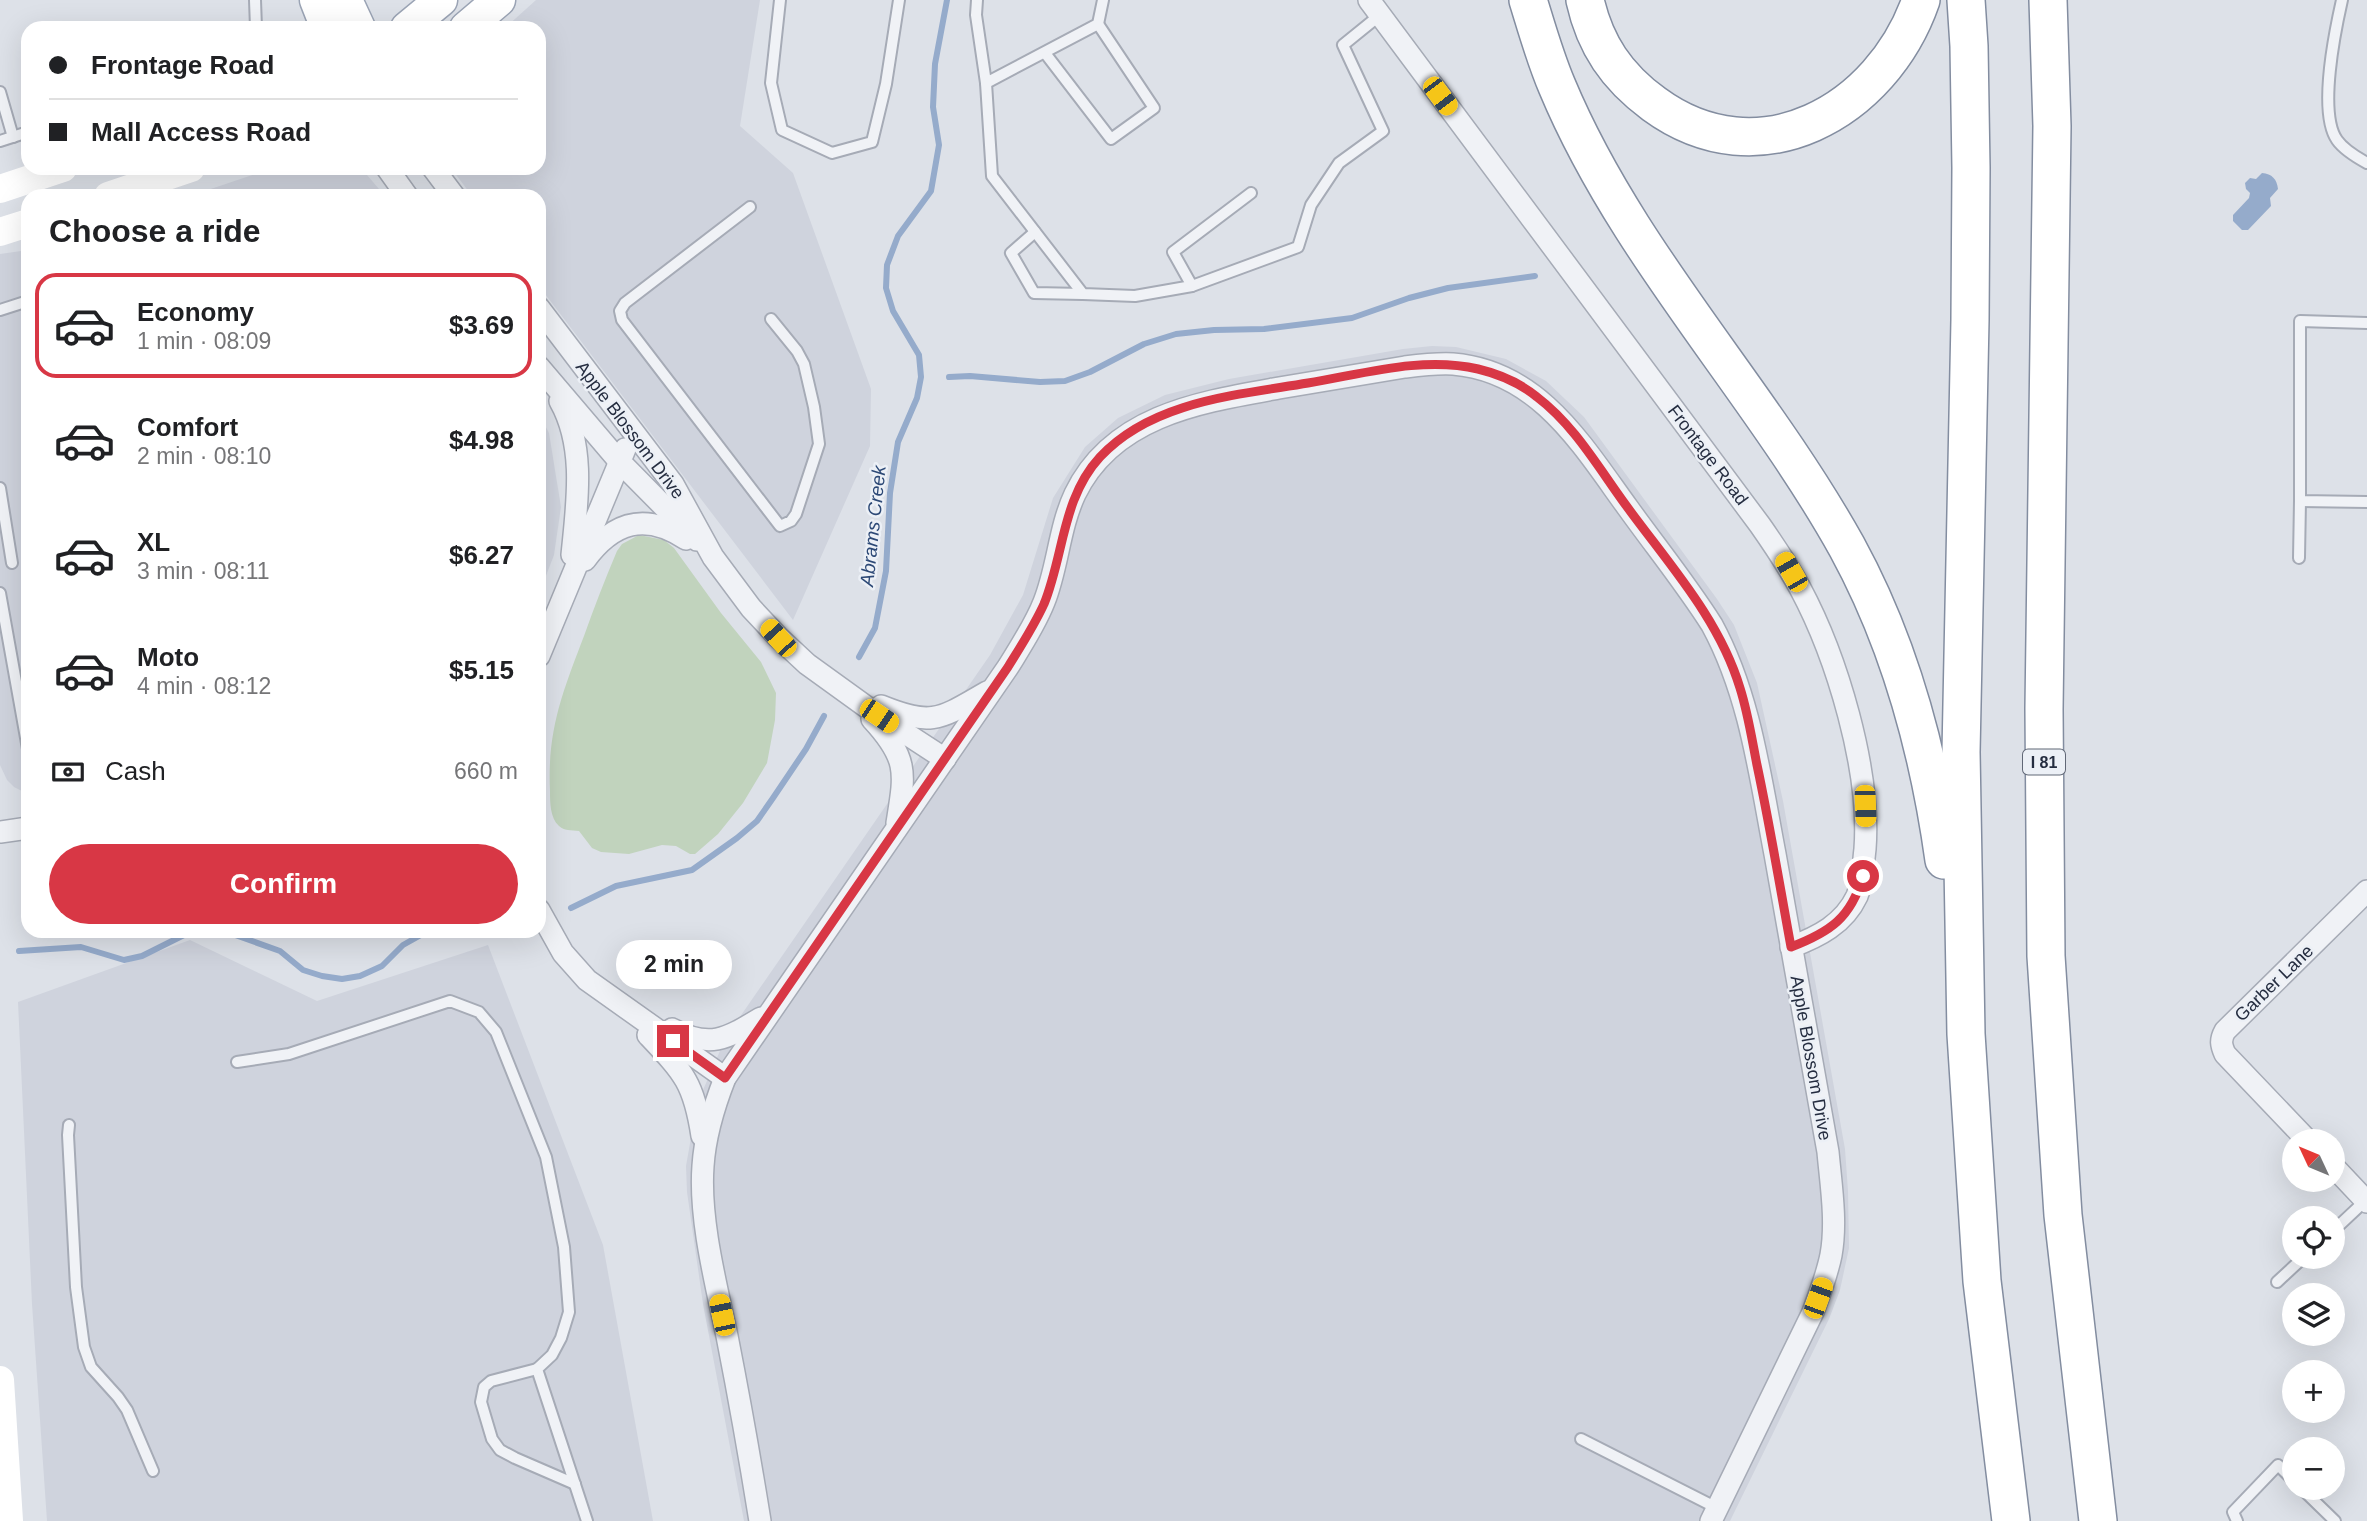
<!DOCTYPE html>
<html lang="en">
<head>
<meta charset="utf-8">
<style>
	:root { --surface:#fff; --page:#f2f2f2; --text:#202124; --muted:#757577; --line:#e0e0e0; --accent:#d83745 }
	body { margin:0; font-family:Arial,sans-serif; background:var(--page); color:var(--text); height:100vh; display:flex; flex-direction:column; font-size:26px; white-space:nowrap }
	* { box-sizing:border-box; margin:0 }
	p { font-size:23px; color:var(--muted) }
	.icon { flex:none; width:38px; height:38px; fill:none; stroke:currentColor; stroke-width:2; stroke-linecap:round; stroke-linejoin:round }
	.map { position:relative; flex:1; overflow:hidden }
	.side { position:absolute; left:21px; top:189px; width:525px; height:749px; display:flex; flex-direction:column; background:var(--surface); border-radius:21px; box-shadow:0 7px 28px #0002 }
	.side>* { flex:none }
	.guide { position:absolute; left:21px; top:21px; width:525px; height:154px; border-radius:21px; box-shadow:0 7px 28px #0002; display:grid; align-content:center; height:154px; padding:0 28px; background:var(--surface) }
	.needle { width:46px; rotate:314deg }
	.buttons { position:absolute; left:2282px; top:1129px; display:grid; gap:14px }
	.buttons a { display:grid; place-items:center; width:63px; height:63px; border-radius:50%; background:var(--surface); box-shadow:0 7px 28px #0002; font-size:35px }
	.end { position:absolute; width:32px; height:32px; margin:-16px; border:9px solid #d83745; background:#fff; box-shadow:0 0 0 4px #fff }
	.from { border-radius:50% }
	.bubble { position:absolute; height:49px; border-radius:24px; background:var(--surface); box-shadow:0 7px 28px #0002; font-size:23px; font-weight:600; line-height:49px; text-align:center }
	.car { position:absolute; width:21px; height:42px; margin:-21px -10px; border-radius:9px; box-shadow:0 0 5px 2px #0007; background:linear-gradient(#f5c518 24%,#345 0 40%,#f5c518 0 76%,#345 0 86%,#f5c518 0) }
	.guide b { display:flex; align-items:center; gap:24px; height:66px; font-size:26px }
	.guide b+b { border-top:2px solid var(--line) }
	.guide i { width:18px; height:18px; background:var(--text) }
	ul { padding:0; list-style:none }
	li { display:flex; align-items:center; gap:21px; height:105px; margin:0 14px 10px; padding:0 14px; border:4px solid transparent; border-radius:21px }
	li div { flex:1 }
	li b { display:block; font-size:26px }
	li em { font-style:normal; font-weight:600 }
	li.current { border-color:var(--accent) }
	li>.icon { width:63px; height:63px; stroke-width:1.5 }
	h2 { padding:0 28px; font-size:32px; line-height:84px }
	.pay { display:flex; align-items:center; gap:18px; height:77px; padding:0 28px; font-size:26px }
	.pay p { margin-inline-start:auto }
	.button { display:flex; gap:14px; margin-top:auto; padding:14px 28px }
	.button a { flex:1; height:80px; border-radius:42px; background:var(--accent); color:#fff; font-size:28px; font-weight:600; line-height:80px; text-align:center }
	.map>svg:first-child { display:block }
</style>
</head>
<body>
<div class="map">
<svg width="2367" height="1521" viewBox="0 0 2367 1521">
	<rect width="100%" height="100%" fill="#dde1e8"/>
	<!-- built -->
	<g fill="#cfd3dd">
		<polygon points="536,0 760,0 740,126 793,173 871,389 870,446 793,620 539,286 539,196 472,196 451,168 539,168 539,28 505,28"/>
		<polygon points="273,168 361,168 385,196 190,196"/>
		<polygon points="28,250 28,794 14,787 7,780 0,765 0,254"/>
		<polygon points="1432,346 1456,347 1506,359 1546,381 1584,417 1717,599 1734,625 1757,683 1783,801 1845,1149 1848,1191 1849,1248 1840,1290 1829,1319 1730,1521 744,1521 703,1304 687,1192 686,1166 695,1115 700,1097 726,1037 990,655 1023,595 1053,498 1085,447 1118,418 1165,395 1229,379 1403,349"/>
		<polygon points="539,414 549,433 561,507 554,555 539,594"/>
		<polygon points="190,940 317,1001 488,945 603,1245 653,1521 47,1521 32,1304 18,1002"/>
	</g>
	<!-- green -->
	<path fill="#c1d3bd" d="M639,535L664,540L674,548L721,613L761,662L776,693L775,720L767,763L743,803L718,834L695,854H690L676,846L662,845L629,854L601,852L592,848L579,831C571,830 564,831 559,826C550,818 550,802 550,791C547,730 563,691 584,636C594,608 605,579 617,551L622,544Z"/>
	<!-- water -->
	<path fill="#95abcb" d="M2262,173C2272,174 2277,179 2278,189L2270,198L2271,206L2248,230H2242L2233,221V215L2249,198L2250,193L2246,189L2245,183L2250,178L2256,179Z"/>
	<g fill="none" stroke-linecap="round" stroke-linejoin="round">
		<!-- stream -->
		<g stroke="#95abcb" stroke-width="6">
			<polyline points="949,377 970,376 1040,382 1065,381 1090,372 1144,344 1176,334 1214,330 1264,329 1352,318 1409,298 1448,288 1535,276"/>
			<polyline points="859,657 875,628 886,571 890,493 898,442 917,398 921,377 919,355 893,311 886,288 887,265 898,236 931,191 939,145 933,107 935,64 947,0"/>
			<polyline points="571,908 616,886 692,870 737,838 757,821 773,798 806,749 824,716"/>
			<polyline points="224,931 280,951 303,970 322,976 342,979 360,976 382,966 403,945 428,931"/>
			<polyline points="19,951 81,947 124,960 142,956 192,931"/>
		</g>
		<defs>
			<g id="service">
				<polyline points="255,0 256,28"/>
				<polyline points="780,0 771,83 782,130 832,153 872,142 886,84 899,0"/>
				<polyline points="977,0 976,15 986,83"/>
				<polyline points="1103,0 1098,24 986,83 992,176 1083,294 1135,296 1192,286 1298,247 1311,205 1339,163 1383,131 1343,45 1380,15"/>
				<path d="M2342,0C2335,31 2318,113 2337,140C2344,150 2356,157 2367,163"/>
				<polyline points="1045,53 1111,139 1154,108 1098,24"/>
				<polyline points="0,92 13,137"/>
				<polyline points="0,141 28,132"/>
				<polyline points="750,207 625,303 620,311 622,320 780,526 791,521 796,514 819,444 814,407 804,364 797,351 771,319"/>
				<polyline points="1035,232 1011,253 1034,293 1083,294"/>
				<polyline points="1192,286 1173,252 1251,193"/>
				<polyline points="0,310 28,301"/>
				<polyline points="2367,323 2300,321 2300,501 2367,502"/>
				<polyline points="0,488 12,563"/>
				<polyline points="2299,558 2300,501"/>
				<polyline points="0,593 28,749"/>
				<polyline points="237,1062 289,1054 450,1001 479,1012 496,1032 546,1157 564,1247 569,1312 561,1338 552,1355 537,1369 587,1521"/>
				<polyline points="69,1125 68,1135 76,1287 84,1347 91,1367 118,1397 127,1410 153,1471"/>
				<polyline points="2333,1231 2366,1200"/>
				<polyline points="2277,1282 2305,1256"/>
				<polyline points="537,1369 491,1381 484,1387 481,1402 492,1439 500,1450 515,1458 575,1484"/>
				<polyline points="1581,1439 1717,1508"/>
				<polyline points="2301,1488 2335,1521"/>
				<polyline points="2237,1521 2233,1512 2278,1465 2294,1481"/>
			</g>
			<g id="minor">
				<path d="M1369,0L1760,525C1774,545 1788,566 1800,588C1837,657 1871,770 1865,849C1863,865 1863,882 1857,896C1844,924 1818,937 1791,947"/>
				<polyline points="387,168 407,196"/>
				<polyline points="433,168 454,196"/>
				<polyline points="539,308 673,484 713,557 751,608 778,637 807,664 879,716 945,759"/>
				<polyline points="539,367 619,461 697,540"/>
				<path d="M560,401C586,447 577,504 572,555"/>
				<path d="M585,560C613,522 645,512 686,539"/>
				<polyline points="539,656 625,449"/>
				<path d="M881,706C933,727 940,719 987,692"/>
				<path d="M872,719C909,759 905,773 897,823"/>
				<polyline points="0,832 28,828"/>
				<polyline points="539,910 563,953 587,980 725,1078"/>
				<path d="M672,1029C710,1049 726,1039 761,1018"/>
				<path d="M648,1035C684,1073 694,1083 702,1136"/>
				<path d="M2308,1141L2225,1054C2221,1045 2220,1040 2225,1031L2367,891"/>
				<polyline points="2333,1166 2367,1202"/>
				<path d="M760,1521C750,1459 739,1397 727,1336C716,1284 699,1219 703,1166C705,1135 714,1106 725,1078L1008,667C1021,646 1035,625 1044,602C1058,567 1059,528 1075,494C1113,415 1201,402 1279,388C1321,381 1363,374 1405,367C1421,365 1437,363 1453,364C1539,371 1582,445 1628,508C1656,547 1686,584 1712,625C1750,695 1760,776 1775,854C1793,953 1810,1053 1828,1152C1831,1185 1837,1222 1831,1255C1827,1275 1820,1293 1813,1312L1711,1521"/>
			</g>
			<g id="primary">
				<polyline points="316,0 327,28"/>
				<polyline points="346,0 359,28"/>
				<polyline points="407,28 441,0"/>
				<polyline points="466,28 499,0"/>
			</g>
			<g id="motorway">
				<path d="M1528,0C1537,29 1545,58 1557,86C1627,254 1759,389 1847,547C1900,644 1929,752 1944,860"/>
				<path d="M1585,0C1595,45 1617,77 1654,104C1759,181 1882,112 1921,0"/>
				<polyline points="1966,0 1969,46 1971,168 1970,320 1961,752 1966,1034 1982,1281 2011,1521"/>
				<polyline points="2048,0 2052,126 2044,709 2046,956 2063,1215 2098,1521"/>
			</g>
		</defs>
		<!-- service casing -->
		<use href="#service" stroke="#a6abb6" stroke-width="14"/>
		<!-- minor casing -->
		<use href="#minor" stroke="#a6abb6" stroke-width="24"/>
		<!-- primary casing -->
		<use href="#primary" stroke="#9ba4b5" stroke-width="35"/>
		<!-- motorway casing -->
		<use href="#motorway" stroke="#838da0" stroke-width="40"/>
		<!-- service -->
		<use href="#service" stroke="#f0f2f6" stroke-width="10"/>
		<!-- minor -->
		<use href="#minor" stroke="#f0f2f6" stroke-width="21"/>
		<!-- secondary -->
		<g stroke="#fff" stroke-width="28">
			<polyline points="0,189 63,168"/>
			<polyline points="108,196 191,168"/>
			<polyline points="0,232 28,223"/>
			<polyline points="0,1380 9,1521"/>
		</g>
		<!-- primary -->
		<use href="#primary" stroke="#fff" stroke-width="32"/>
		<!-- motorway -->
		<use href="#motorway" stroke="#fff" stroke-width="37"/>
	</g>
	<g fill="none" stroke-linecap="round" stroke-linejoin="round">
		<!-- route -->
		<path stroke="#d83745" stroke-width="9" d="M673,1041L725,1078L1008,667C1021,646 1034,626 1044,604C1064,555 1062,498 1100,457C1152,401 1237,395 1308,383C1363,374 1422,356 1478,369C1499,374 1520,383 1537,397C1574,425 1598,467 1625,504C1667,562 1719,618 1740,688C1748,713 1752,740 1757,765C1770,826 1780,887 1791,947C1830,932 1851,918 1863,876"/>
	</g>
	<g text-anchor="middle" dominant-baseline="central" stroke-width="5" stroke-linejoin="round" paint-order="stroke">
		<!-- shield labels -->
		<rect fill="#ecf0f6" stroke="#616877" stroke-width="2" x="2023" y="749.5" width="42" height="25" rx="5"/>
		<g font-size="16" font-weight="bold" fill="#252d40">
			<text x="2044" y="762">I 81</text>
		</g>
		<!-- street labels -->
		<g font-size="18" fill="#252d40" stroke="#ecf0f6">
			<text transform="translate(630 430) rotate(53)">Apple Blossom Drive</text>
			<text transform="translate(1708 455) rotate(53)">Frontage Road</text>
			<text transform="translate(2274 983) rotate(-44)">Garber Lane</text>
			<text transform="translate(1811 1058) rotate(80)">Apple Blossom Drive</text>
		</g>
		<!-- water labels -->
		<g font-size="19" font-style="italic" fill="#2d4976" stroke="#ecf0f6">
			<text transform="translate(873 526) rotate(-84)">Abrams Creek</text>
		</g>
	</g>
</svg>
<div class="buttons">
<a><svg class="needle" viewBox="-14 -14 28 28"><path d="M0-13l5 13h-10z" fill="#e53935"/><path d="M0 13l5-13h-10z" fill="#757577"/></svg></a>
<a><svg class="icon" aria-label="locate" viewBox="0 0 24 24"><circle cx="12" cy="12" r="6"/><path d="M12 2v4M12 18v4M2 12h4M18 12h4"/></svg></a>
<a><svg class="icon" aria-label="layers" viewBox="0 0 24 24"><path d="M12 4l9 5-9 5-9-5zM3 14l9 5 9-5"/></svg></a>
<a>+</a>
<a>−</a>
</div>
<i class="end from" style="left:1863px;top:876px"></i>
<i class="end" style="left:673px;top:1041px"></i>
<div class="bubble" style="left:616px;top:940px;width:116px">2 min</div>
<i class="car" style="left:1440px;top:96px;rotate:143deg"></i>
<i class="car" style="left:1791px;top:572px;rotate:330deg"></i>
<i class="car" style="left:778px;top:638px;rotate:318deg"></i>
<i class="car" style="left:879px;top:716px;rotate:124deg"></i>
<i class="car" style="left:1865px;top:806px;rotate:178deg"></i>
<i class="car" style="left:1818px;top:1298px;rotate:20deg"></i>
<i class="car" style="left:722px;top:1315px;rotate:348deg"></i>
<div class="guide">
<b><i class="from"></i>Frontage Road</b>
<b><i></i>Mall Access Road</b>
</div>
<section class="side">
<h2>Choose a ride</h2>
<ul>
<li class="current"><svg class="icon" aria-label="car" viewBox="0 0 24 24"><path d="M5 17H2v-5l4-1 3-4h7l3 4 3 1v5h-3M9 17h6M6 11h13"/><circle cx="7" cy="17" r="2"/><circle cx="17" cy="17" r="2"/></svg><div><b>Economy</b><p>1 min · 08:09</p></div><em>$3.69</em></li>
<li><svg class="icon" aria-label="car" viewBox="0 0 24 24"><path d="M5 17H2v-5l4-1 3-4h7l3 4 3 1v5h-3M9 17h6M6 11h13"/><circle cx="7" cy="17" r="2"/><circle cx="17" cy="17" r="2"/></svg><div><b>Comfort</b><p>2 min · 08:10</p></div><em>$4.98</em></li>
<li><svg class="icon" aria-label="car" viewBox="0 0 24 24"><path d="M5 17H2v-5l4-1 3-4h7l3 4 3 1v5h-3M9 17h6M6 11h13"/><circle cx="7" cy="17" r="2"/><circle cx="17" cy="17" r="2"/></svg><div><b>XL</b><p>3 min · 08:11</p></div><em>$6.27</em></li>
<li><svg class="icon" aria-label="car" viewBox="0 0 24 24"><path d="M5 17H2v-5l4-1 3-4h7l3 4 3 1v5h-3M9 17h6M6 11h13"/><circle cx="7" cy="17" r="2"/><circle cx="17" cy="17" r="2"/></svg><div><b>Moto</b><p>4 min · 08:12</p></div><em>$5.15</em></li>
</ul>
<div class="pay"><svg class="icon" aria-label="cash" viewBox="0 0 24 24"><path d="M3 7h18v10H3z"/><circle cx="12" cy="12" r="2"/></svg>Cash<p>660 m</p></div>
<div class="button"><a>Confirm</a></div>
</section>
</div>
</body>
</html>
